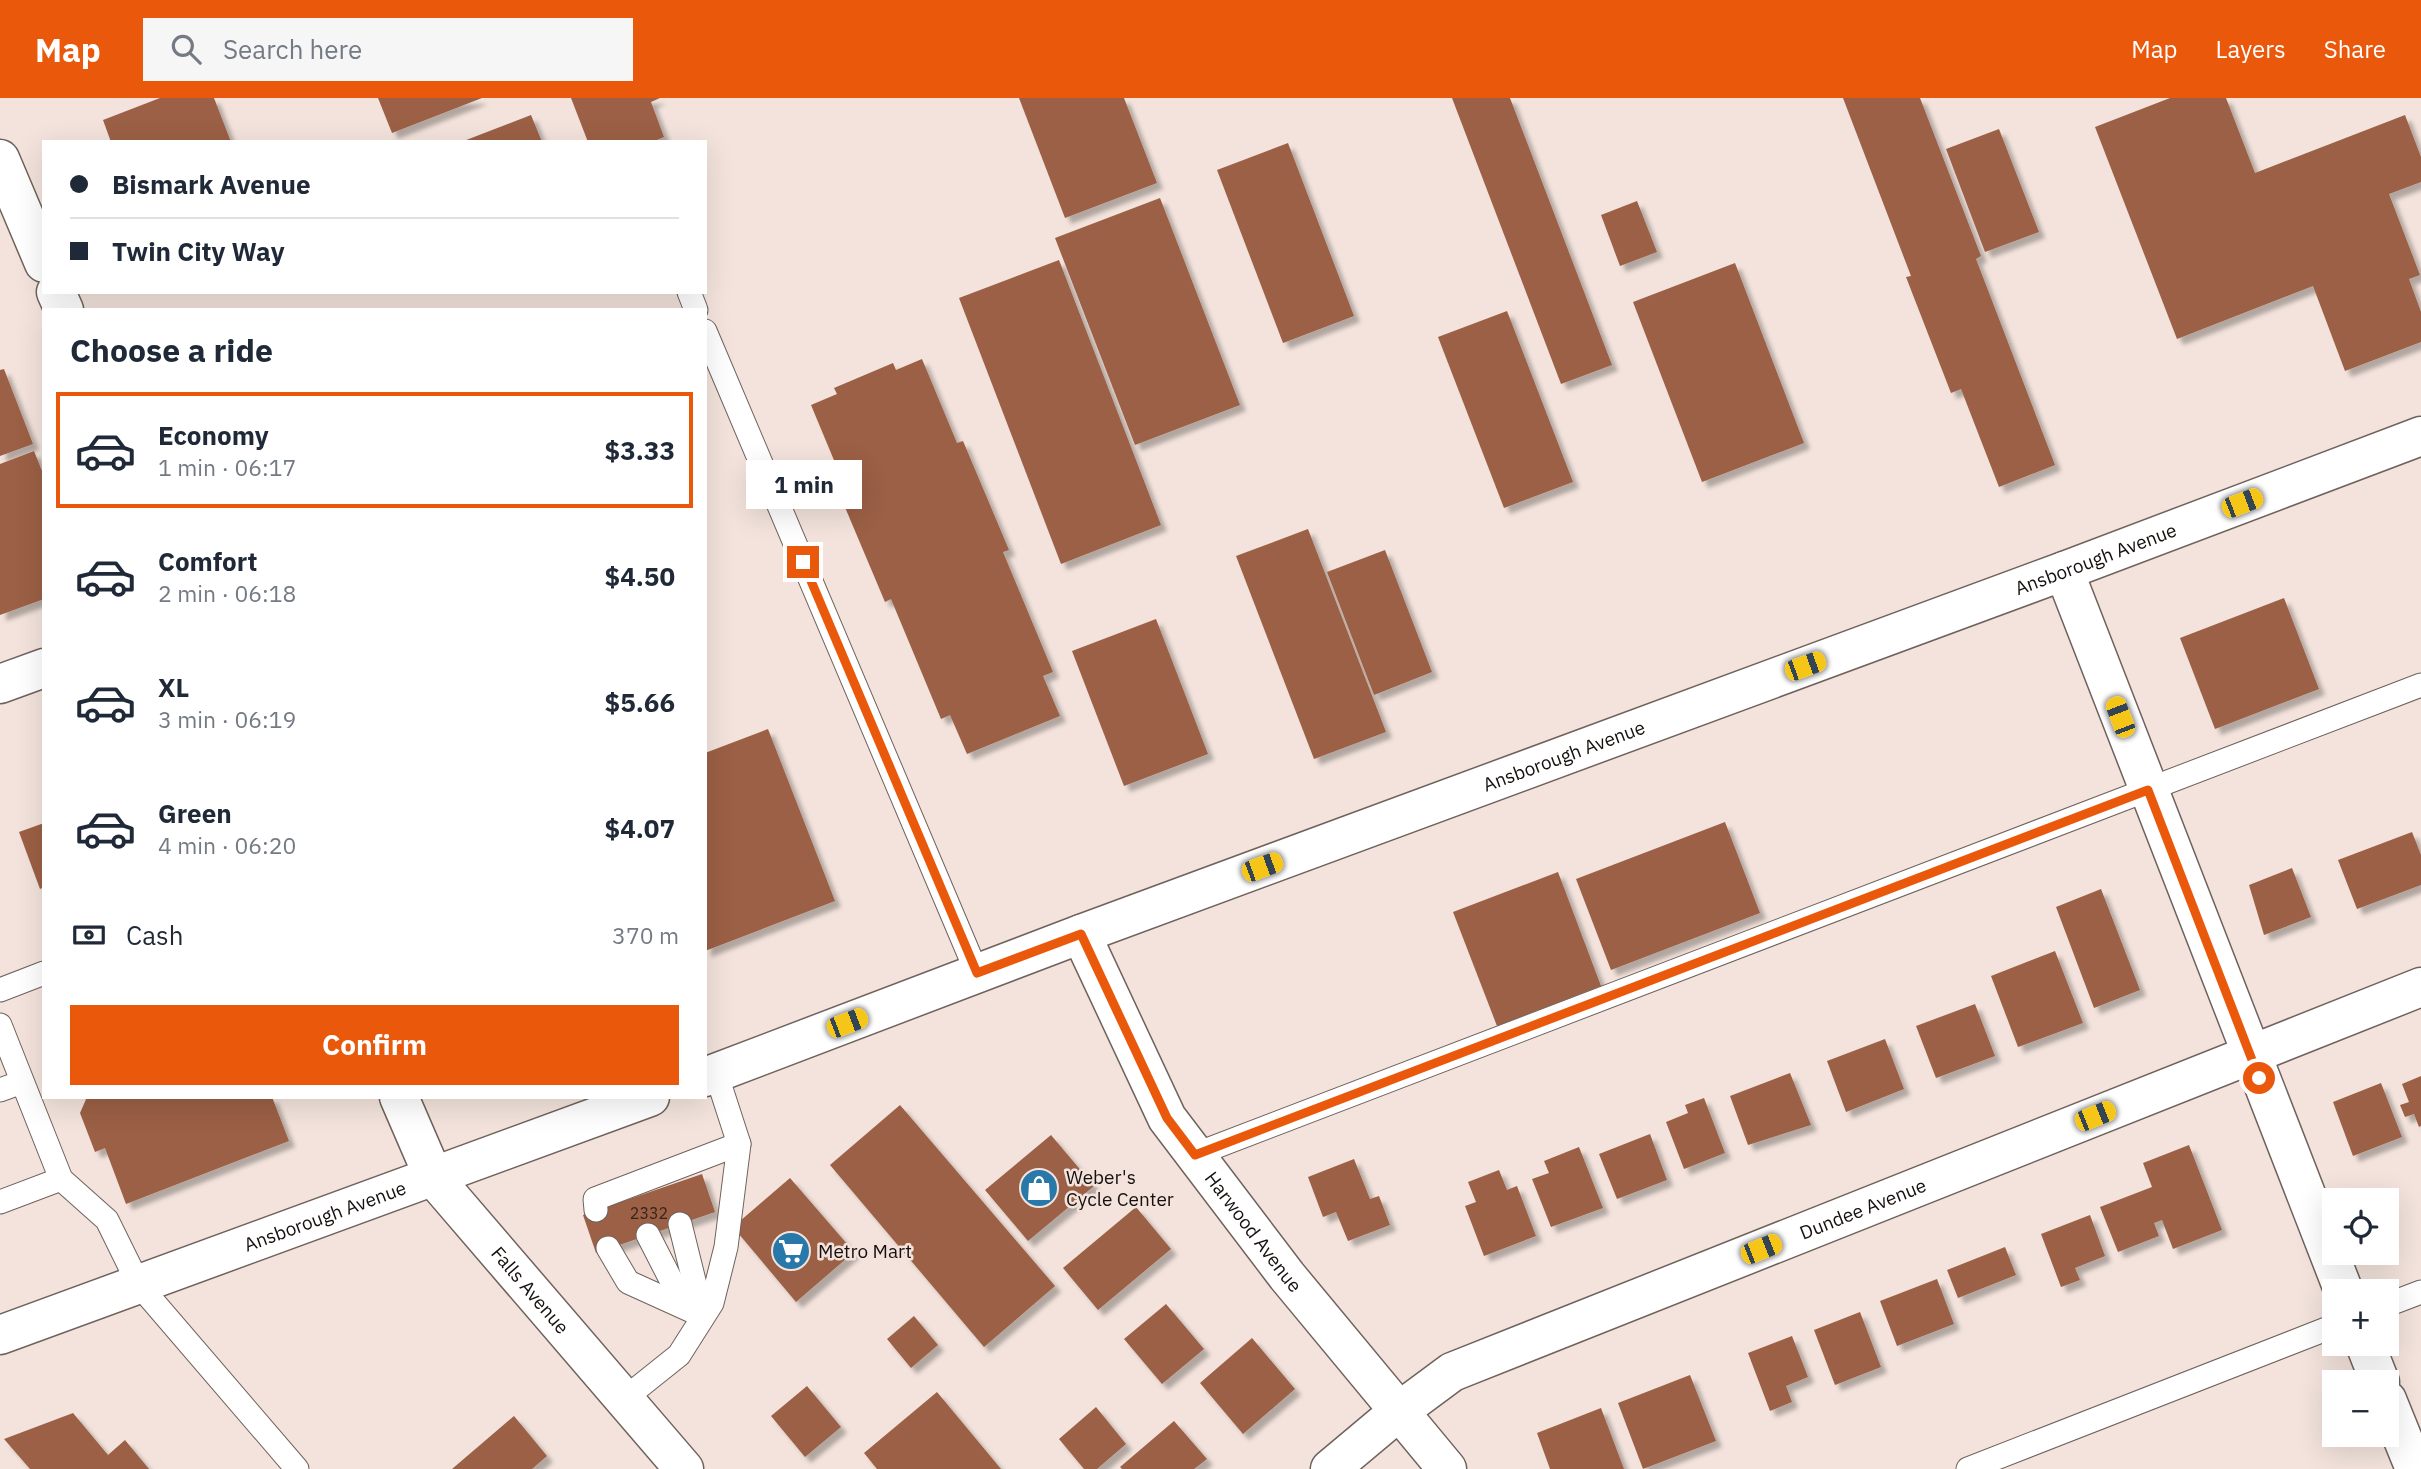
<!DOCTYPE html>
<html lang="en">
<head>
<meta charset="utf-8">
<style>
	:root { --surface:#fff; --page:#f6f6f7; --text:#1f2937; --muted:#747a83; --line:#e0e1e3; --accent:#ea580c }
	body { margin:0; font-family:"IBM Plex Sans",sans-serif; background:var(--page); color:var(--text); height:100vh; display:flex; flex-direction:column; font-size:26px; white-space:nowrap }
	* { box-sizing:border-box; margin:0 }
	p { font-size:23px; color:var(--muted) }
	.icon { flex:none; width:38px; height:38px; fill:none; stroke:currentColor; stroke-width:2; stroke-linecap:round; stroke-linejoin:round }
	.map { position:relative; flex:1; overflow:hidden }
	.drawer { position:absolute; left:42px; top:210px; width:665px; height:791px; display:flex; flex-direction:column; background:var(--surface); border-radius:0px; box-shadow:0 7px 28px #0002 }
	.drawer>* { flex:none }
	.banner { position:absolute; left:42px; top:42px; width:665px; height:154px; border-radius:0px; box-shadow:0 7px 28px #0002; display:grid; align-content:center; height:154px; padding:0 28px; background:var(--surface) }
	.tools { position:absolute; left:2322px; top:1090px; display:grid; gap:14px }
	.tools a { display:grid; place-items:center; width:77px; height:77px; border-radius:0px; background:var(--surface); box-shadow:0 7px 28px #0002; font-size:35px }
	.end { position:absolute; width:32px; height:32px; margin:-16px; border:9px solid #ea580c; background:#fff; box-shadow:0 0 0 4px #fff }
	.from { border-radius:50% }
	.bubble { position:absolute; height:49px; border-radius:0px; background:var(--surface); box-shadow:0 7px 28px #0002; font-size:23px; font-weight:800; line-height:49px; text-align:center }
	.car { position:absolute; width:21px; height:42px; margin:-21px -10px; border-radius:9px; box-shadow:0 0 5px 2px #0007; background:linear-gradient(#f5c518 24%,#345 0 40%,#f5c518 0 76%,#345 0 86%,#f5c518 0) }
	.banner b { display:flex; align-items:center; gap:24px; height:66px; font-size:26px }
	.banner b+b { border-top:2px solid var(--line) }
	.banner i { width:18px; height:18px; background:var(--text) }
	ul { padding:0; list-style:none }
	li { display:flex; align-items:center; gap:21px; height:116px; margin:0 14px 10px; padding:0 14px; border:4px solid transparent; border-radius:0px }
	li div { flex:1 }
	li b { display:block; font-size:26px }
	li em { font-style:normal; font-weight:800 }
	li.on { border-color:var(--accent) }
	li>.icon { width:63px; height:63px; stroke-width:1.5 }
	h2 { padding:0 28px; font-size:32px; line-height:84px }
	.pay { display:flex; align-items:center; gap:18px; height:77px; padding:0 28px; font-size:26px }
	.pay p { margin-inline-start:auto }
	.cta { display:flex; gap:14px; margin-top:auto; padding:14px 28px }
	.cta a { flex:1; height:80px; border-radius:0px; background:var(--accent); color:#fff; font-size:28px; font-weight:800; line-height:80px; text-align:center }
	header { display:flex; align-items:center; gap:42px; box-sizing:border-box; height:98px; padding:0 35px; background:var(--accent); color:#fff }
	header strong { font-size:33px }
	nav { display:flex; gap:38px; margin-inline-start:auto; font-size:24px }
	.search { width:490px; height:63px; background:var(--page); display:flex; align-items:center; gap:18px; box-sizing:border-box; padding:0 24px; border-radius:0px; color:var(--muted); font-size:26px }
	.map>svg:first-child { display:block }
</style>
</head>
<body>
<header>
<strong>Map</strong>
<div class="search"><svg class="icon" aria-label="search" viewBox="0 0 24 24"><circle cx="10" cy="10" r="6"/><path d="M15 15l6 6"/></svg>Search here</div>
<nav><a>Map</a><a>Layers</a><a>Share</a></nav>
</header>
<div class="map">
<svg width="2421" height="1371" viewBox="0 0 2421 1371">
	<defs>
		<filter id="shadow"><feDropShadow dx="6" dy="6" stdDeviation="2" flood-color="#0004"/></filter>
	</defs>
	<rect width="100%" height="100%" fill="#f3e3dc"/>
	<!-- building -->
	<g fill="#9b6044" filter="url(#shadow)">
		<polygon points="160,0 214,0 231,44 111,44 103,22"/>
		<polygon points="378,0 482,0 392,35"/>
		<polygon points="571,0 660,0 651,4 664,39 652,44 588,44"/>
		<polygon points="1019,0 1124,0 1157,85 1065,120"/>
		<polygon points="1452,0 1510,0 1612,267 1561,286"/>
		<polygon points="1843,0 1920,0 1981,158 1976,161 2055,367 1999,389 1961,291 1951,295 1906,179 1911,178"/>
		<polygon points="2170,0 2226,0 2255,75 2405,17 2421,59 2421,84 2389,96 2420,177 2409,181 2421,214 2421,244 2345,273 2313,188 2177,241 2095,29"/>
		<polygon points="531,17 542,44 461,44"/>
		<polygon points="1999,31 2039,134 1985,154 1946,51"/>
		<polygon points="1288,45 1354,218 1283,245 1217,72"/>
		<polygon points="1160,100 1240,307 1135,347 1055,140"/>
		<polygon points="1637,103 1657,154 1620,168 1601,117"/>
		<polygon points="1059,162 1161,427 1061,466 959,200"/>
		<polygon points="1735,165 1804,345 1702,384 1633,204"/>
		<polygon points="1507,213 1573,384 1504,410 1438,239"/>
		<polygon points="922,261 957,345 963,343 1009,452 1003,454 1053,574 1043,578 1060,618 967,656 950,617 941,621 891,501 885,504 839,395 846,391 811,307 837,296 834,290 893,265 896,272"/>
		<polygon points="4,271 33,346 0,358 0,272"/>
		<polygon points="34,353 44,378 44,501 0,517 0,366"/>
		<polygon points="1308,431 1386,634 1314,661 1236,458"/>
		<polygon points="1385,452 1432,574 1374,597 1327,474"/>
		<polygon points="2284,500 2319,591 2215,631 2180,540"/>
		<polygon points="1156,521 1208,656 1124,688 1072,553"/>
		<polygon points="768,631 835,803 705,853 705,655"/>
		<polygon points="1725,724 1760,815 1611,872 1576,781"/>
		<polygon points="44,725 44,789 40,791 19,734"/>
		<polygon points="2412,734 2421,757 2421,787 2357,811 2338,762"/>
		<polygon points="2292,770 2311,819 2264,837 2249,787"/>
		<polygon points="1558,774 1601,888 1497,928 1453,814"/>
		<polygon points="2101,791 2140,892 2094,910 2056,809"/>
		<polygon points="2055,853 2083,925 2018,949 1991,878"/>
		<polygon points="1975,906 1995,958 1936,980 1916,928"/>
		<polygon points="1885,941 1904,991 1846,1014 1827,963"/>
		<polygon points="1790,975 1811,1027 1748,1047 1730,998"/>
		<polygon points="2421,978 2421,1028 2419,1029 2414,1016 2405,1019 2400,1007 2409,1004 2402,986"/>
		<polygon points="2381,985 2402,1039 2353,1058 2333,1004"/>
		<polygon points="87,999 272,999 289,1043 126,1106 105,1050 95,1054 80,1015"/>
		<polygon points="1704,1000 1725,1055 1684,1071 1666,1024 1688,1015 1685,1007"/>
		<polygon points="900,1007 1055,1188 984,1249 830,1067"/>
		<polygon points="1650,1036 1667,1082 1617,1101 1599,1056"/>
		<polygon points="1051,1037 1094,1088 1028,1143 985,1092"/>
		<polygon points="2189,1047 2222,1132 2173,1151 2162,1122 2154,1125 2159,1138 2118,1154 2100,1109 2152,1089 2143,1065"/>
		<polygon points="1579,1049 1603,1110 1551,1129 1532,1081 1549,1075 1544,1063"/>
		<polygon points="1354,1061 1370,1101 1379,1098 1390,1127 1348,1143 1336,1114 1323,1119 1308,1079"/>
		<polygon points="1499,1072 1507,1092 1517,1088 1536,1138 1484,1158 1465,1108 1476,1104 1468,1084"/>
		<polygon points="702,1076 715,1114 596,1155 583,1117"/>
		<polygon points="790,1080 854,1154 796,1204 733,1129"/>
		<polygon points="1136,1109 1171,1151 1098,1212 1063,1170"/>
		<polygon points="2090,1117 2105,1158 2075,1170 2080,1182 2061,1189 2041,1136"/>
		<polygon points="2005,1149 2016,1177 1958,1200 1947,1172"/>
		<polygon points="1937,1181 1954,1226 1897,1248 1880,1203"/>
		<polygon points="1166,1206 1204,1251 1162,1286 1124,1241"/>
		<polygon points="1860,1214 1881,1269 1835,1287 1814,1232"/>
		<polygon points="914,1218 938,1247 911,1270 887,1241"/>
		<polygon points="1792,1238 1808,1279 1786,1288 1792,1304 1770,1313 1748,1255"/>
		<polygon points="1252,1240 1295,1291 1243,1336 1200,1285"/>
		<polygon points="1690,1277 1716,1343 1643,1371 1618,1305"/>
		<polygon points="807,1288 841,1329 805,1359 771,1318"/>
		<polygon points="937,1294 1001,1371 877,1371 864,1355"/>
		<polygon points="1096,1309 1126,1346 1097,1371 1084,1371 1059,1341"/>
		<polygon points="1601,1310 1624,1371 1550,1371 1537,1335"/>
		<polygon points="73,1315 108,1357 125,1342 149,1371 30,1371 4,1341"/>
		<polygon points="514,1318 547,1358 532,1371 452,1371"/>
		<polygon points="1174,1323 1207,1361 1194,1371 1122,1371 1120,1369"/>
	</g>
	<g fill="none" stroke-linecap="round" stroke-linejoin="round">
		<defs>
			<g id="lane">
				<polyline points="689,194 696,212"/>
				<polyline points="705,233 977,875"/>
				<polyline points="0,892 44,875"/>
				<polyline points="0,927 61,1081 107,1122 139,1187 297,1371"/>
				<polyline points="0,992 22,984"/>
				<polyline points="1194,1057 2421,587"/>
				<polyline points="0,1104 61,1081"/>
				<polyline points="596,1112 595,1101 739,1046"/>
				<polyline points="680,1126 702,1215"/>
				<polyline points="648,1137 671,1182 698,1212"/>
				<polyline points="608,1150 628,1184 703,1218"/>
				<polyline points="2387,1207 2421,1194"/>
				<polyline points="624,1301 679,1257 712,1205 726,1149 739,1046 716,975"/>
				<polyline points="1968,1371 2334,1228"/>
			</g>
			<g id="street">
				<polyline points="2064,473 2344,1194"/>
				<polyline points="0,586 44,570"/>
				<path id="s1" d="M1081,836L1167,1020L1287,1178L1447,1371"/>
				<polyline points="2365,1246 2380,1284"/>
				<polyline points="2387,1302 2415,1371"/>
				<path id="s2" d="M1330,1371L1398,1314L1452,1274L2421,889"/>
			</g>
			<g id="secondary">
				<polyline points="0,61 44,165"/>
				<polyline points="56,194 64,212"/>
				<path id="s3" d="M705,979L1081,836L2064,473L2421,338"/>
				<path id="s4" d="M399,999L434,1080L684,1371"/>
				<path id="s5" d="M0,1237L650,999"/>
			</g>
		</defs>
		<!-- lane casing -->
		<use href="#lane" stroke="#6f625c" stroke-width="25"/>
		<!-- street casing -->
		<use href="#street" stroke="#6f625c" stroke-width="41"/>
		<!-- secondary casing -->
		<use href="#secondary" stroke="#6f625c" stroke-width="41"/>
		<!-- lane -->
		<use href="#lane" stroke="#fff" stroke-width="23"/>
		<!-- street -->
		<use href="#street" stroke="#fff" stroke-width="38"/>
		<!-- secondary -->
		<use href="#secondary" stroke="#fff" stroke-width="38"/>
	</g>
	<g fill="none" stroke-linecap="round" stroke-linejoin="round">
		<!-- route -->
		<polyline stroke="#ea580c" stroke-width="9" points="803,464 977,875 1081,836 1167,1020 1195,1057 2148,692 2259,980"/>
	</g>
	<!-- icons -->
	<defs>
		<symbol id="shop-disc" viewBox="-11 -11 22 22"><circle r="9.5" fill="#2878aa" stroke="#f3e3dc"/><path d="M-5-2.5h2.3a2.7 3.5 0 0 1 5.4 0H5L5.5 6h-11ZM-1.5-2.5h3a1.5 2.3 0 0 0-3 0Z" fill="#fff"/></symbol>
		<symbol id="supermarket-disc" viewBox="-11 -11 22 22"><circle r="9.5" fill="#2878aa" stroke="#f3e3dc"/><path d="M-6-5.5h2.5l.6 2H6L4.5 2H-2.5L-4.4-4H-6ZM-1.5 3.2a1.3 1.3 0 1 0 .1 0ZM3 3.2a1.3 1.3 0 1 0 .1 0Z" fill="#fff"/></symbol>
	</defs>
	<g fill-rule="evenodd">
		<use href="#shop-disc" x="1017" y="1068" width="44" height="44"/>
		<use href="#supermarket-disc" x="769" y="1131" width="44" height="44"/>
	</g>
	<g text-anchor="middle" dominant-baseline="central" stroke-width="5" stroke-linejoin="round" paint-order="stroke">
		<!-- number labels -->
		<g font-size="16" fill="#37251c">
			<text x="649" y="1115">2332</text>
		</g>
		<!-- street labels -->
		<g font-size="19" fill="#16110f" stroke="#f3e3dc">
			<text stroke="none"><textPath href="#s3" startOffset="1484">Ansborough Avenue</textPath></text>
			<text stroke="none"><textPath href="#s3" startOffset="917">Ansborough Avenue</textPath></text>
			<text stroke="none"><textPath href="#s2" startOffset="598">Dundee Avenue</textPath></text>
			<text stroke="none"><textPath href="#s5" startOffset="346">Ansborough Avenue</textPath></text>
			<text stroke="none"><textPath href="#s1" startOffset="346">Harwood Avenue</textPath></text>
			<text stroke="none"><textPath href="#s4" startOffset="236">Falls Avenue</textPath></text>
		</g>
		<!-- poi labels -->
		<g font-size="19" fill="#16110f" stroke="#f3e3dc" text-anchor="start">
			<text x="1066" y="1079">Weber's<tspan x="1066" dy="22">Cycle Center</tspan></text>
			<text x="818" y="1153">Metro Mart</text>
		</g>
	</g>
</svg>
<div class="tools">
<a><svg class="icon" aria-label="locate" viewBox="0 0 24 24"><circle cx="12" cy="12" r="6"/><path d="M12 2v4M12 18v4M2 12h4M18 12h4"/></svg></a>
<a>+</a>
<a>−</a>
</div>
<i class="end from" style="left:2259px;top:980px"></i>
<i class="end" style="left:803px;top:464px"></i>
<div class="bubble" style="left:746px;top:362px;width:116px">1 min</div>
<i class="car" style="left:2242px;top:405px;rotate:69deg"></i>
<i class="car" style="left:1805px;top:568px;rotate:70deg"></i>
<i class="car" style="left:2120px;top:619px;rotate:339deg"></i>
<i class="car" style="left:1262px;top:769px;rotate:70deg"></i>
<i class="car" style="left:847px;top:925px;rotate:69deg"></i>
<i class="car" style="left:2095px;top:1018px;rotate:68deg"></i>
<i class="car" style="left:1761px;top:1151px;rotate:68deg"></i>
<div class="banner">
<b><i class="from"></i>Bismark Avenue</b>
<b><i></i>Twin City Way</b>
</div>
<section class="drawer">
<h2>Choose a ride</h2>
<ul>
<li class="on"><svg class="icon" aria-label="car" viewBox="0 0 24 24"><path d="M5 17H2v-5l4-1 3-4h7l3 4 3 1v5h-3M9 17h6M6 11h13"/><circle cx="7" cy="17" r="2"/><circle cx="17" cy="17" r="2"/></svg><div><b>Economy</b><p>1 min · 06:17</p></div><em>$3.33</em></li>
<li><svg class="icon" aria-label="car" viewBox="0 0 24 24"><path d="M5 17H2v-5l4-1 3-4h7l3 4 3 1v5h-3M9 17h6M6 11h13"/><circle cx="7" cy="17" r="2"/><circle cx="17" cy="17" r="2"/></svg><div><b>Comfort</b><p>2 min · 06:18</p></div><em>$4.50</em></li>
<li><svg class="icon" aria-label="car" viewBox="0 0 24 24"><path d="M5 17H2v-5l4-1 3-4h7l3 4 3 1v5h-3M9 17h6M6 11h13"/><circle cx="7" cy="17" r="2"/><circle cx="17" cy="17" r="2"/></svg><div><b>XL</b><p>3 min · 06:19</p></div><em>$5.66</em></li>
<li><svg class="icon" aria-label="car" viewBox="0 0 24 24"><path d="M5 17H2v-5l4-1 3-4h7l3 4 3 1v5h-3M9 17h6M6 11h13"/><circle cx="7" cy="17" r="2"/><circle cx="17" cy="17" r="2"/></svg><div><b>Green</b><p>4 min · 06:20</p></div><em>$4.07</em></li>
</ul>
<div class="pay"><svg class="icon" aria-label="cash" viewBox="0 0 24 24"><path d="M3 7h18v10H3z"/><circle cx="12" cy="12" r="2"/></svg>Cash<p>370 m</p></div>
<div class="cta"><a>Confirm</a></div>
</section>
</div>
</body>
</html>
